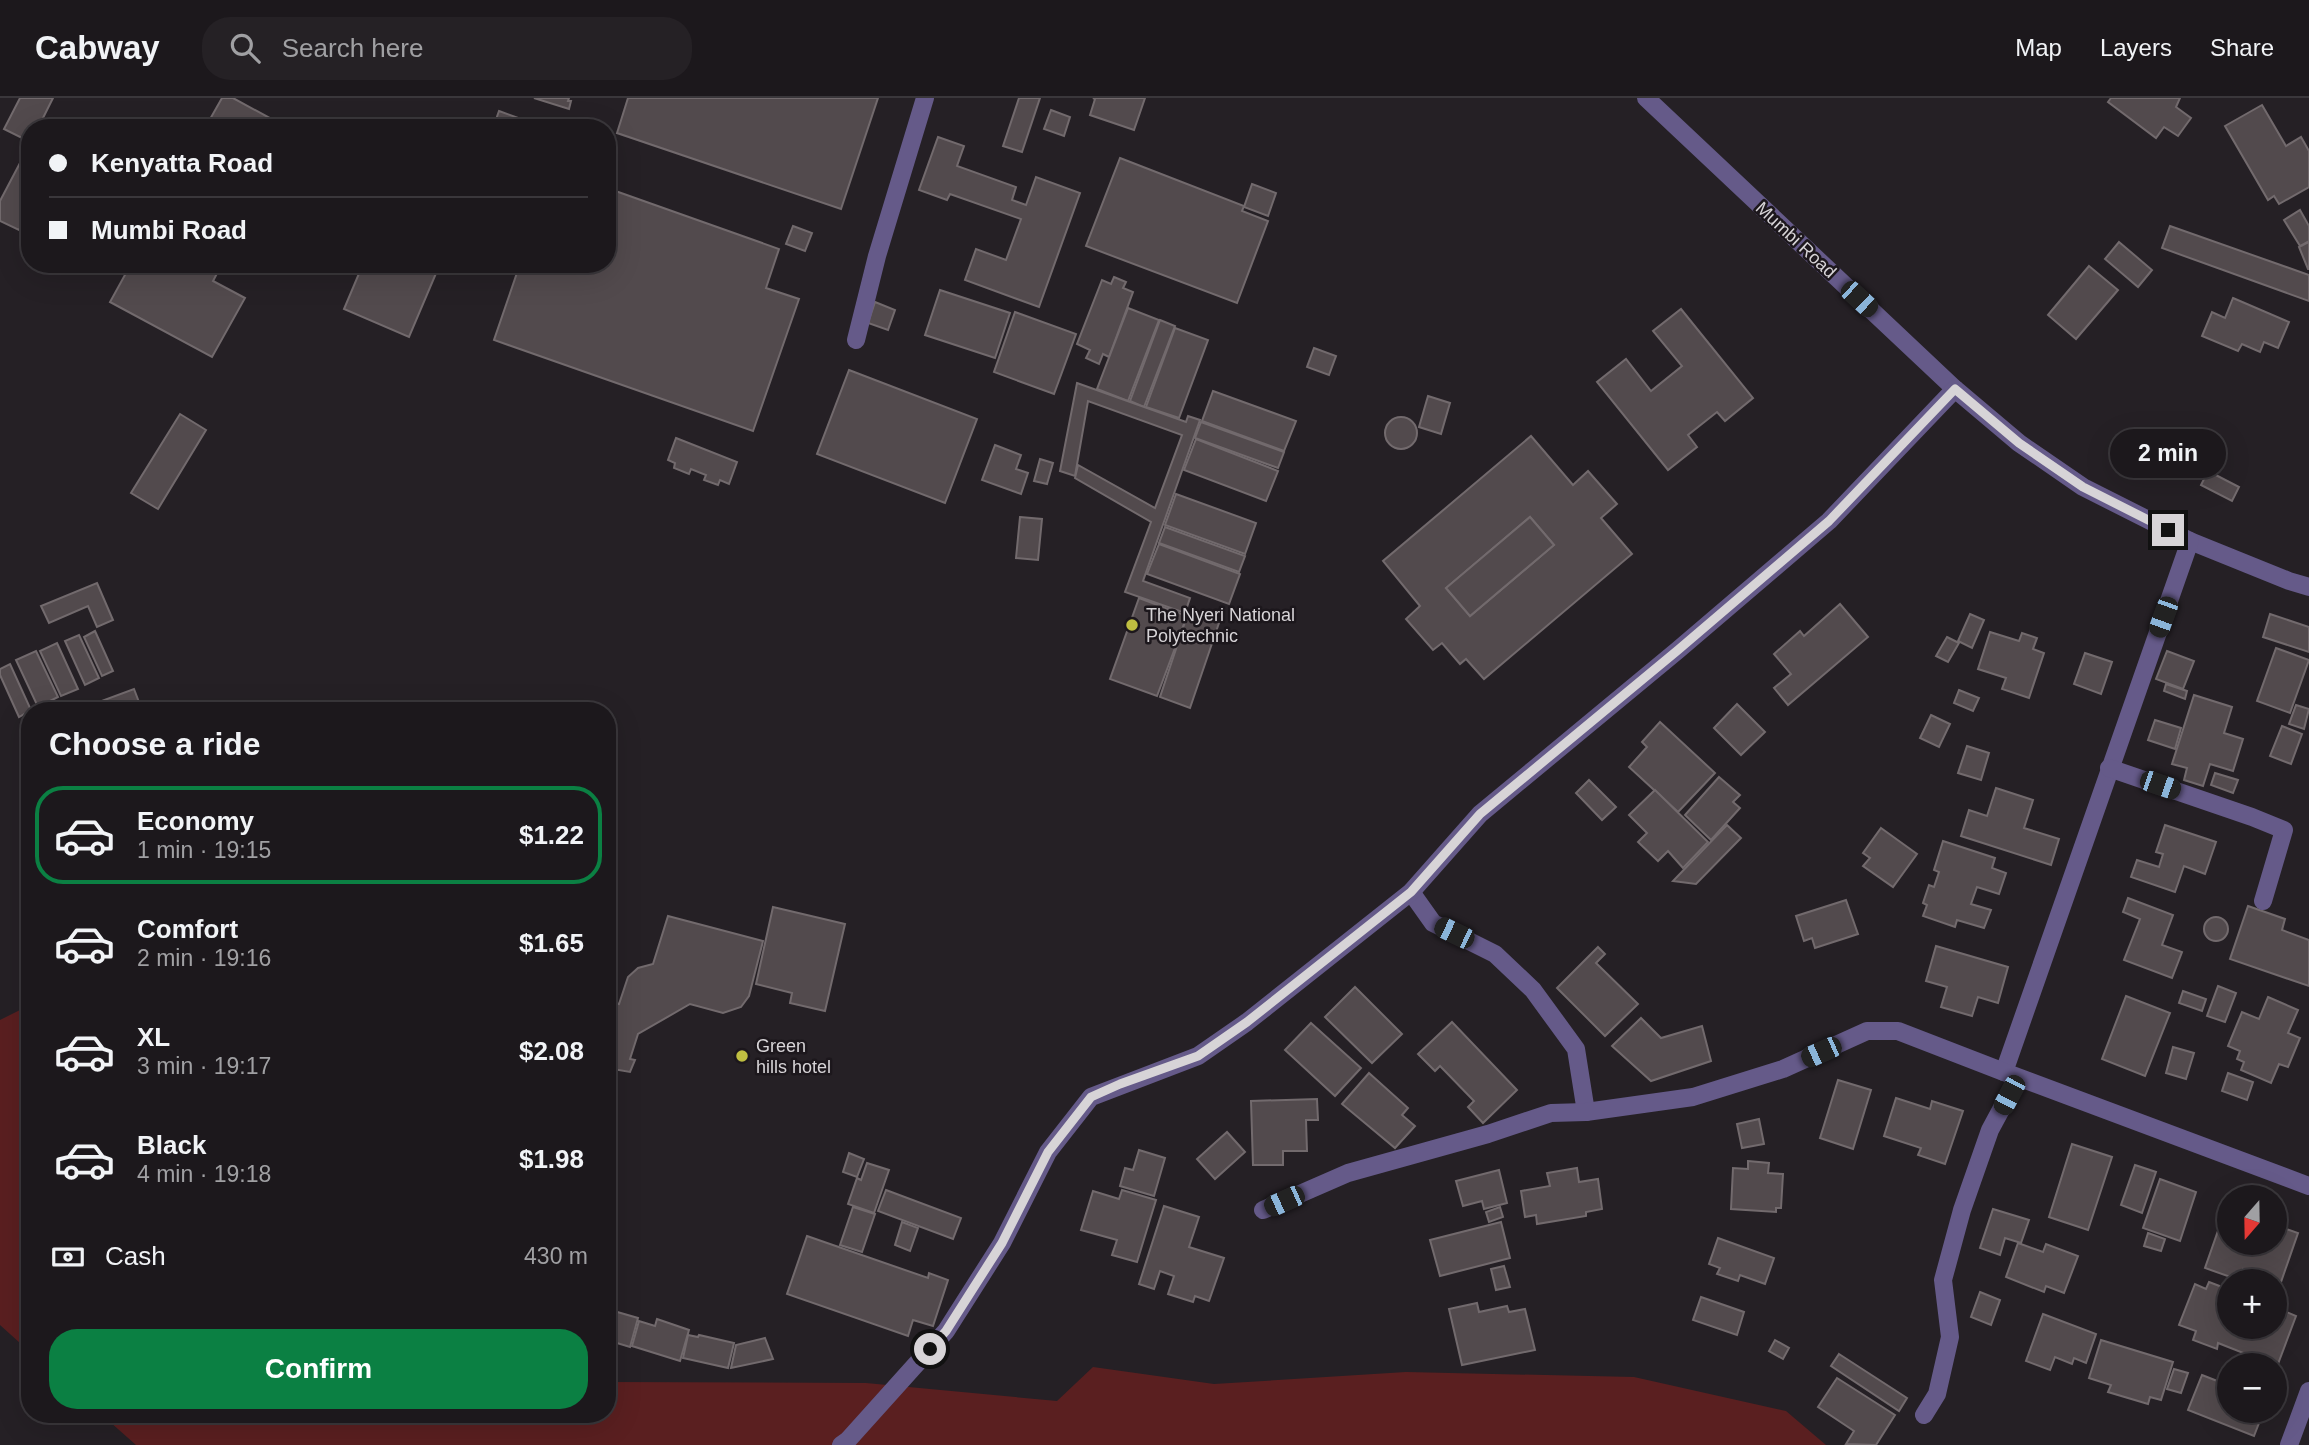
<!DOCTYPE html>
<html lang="en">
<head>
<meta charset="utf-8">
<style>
	:root { --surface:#1c181c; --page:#252125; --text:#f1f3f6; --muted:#a0a0a3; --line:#3a373b; --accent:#0b8043 }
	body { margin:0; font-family:Helvetica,sans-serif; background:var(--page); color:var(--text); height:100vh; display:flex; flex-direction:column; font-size:26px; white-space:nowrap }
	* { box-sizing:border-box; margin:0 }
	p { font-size:23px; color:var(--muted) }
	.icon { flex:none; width:38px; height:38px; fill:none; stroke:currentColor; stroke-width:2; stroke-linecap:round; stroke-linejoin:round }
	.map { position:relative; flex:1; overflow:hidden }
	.side { position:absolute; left:21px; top:604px; width:595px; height:721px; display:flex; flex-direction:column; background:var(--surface); border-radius:28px; box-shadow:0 7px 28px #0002,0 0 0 2px var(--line) }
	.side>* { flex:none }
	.top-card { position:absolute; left:21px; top:21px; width:595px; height:154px; border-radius:28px; box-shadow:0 7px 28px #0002,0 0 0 2px var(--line); display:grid; align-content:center; height:154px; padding:0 28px; background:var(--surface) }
	.needle { width:46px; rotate:200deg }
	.controls { position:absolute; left:2217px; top:1087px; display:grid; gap:14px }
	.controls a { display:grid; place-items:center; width:70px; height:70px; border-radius:50%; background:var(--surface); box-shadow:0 7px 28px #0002,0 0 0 2px var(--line); font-size:35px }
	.end { position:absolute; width:32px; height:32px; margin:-16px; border:9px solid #d7d4d7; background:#111; box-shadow:0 0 0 4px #111 }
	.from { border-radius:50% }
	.bubble { position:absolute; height:49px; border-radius:24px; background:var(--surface); box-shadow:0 7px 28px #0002,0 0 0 2px var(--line); font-size:23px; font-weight:700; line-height:49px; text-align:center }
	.car { position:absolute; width:21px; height:42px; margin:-21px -10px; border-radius:9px; box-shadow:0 0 5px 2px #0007; background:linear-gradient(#222 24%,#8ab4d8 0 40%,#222 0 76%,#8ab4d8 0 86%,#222 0) }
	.top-card b { display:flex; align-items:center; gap:24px; height:66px; font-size:26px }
	.top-card b+b { border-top:2px solid var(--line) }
	.top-card i { width:18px; height:18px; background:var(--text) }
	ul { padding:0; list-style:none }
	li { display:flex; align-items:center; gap:21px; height:98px; margin:0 14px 10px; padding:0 14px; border:4px solid transparent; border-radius:28px }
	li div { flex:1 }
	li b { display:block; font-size:26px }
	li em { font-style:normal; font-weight:700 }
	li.current { border-color:var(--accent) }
	li>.icon { width:63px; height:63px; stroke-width:1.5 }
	h2 { padding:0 28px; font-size:32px; line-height:84px }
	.pay { display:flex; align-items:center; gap:18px; height:77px; padding:0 28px; font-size:26px }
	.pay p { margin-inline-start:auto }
	.action { display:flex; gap:14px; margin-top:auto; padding:14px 28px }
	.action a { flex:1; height:80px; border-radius:28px; background:var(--accent); color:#fff; font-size:28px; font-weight:700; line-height:80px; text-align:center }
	header { display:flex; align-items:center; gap:42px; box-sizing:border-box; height:98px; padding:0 35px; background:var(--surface); border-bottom:2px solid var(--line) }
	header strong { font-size:33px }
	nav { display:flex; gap:38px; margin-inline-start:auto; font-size:24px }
	.search { width:490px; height:63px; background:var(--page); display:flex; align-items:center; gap:18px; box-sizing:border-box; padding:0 24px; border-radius:28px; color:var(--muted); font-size:26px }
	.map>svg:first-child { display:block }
</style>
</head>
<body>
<header>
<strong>Cabway</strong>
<div class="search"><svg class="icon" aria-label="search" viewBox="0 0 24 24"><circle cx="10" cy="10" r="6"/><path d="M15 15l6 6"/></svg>Search here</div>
<nav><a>Map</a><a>Layers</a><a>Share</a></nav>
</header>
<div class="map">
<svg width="2309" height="1347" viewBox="0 0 2309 1347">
	<rect width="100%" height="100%" fill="#252025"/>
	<!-- green -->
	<g fill="#5a1f20">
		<polygon points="30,907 30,1254 0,1227 0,922"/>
		<polygon points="1093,1269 1214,1286 1406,1274 1634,1279 1786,1313 1826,1347 136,1347 101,1316 607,1316 607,1284 866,1285 1057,1303"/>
	</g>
	<!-- building -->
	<g fill="#524a4d" stroke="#726a6d" stroke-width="2" fill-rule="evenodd">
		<polygon points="20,0 53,0 38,30 30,30 30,44 4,31"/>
		<polygon points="222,0 233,0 288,30 205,30"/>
		<polygon points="534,0 569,0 568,3 571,3 569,11"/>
		<polygon points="628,0 878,0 841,111 617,35"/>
		<polygon points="1019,0 1040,0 1022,54 1003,48"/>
		<polygon points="1093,0 1145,0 1134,32 1090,17 1095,1"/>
		<polygon points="2111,0 2180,0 2176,9 2191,20 2178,38 2164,29 2156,40 2108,4"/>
		<polygon points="2262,7 2286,48 2301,39 2309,53 2309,89 2279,106 2274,98 2268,102 2225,28"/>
		<polygon points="1051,12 1070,19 1064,38 1044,31"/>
		<polygon points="499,13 546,30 493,30"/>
		<polygon points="938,39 964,48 957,68 1016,89 1012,102 1026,107 1036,79 1080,95 1039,209 965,182 976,151 1006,162 1021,121 950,96 947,102 919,92"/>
		<polygon points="1120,60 1244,108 1242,113 1268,123 1237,205 1086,148"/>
		<polygon points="21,63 30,67 30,112 19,132 0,123 0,103"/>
		<polygon points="1252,86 1276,95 1268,118 1244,109"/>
		<polygon points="607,90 779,151 766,190 799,201 753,333 494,242 520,166 552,166 568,172 570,166 607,166"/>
		<polygon points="2300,112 2309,128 2309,143 2300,148 2284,122"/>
		<polygon points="793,128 812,135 805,153 786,146"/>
		<polygon points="2170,128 2309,177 2309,203 2162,150"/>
		<polygon points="2119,144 2152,172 2138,189 2105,161"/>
		<polygon points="2309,144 2309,171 2308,171 2299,149"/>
		<polygon points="131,166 222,166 213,183 245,200 212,259 110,204"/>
		<polygon points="363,166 440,166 409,239 344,211"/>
		<polygon points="2089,168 2118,192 2076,241 2048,217"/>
		<polygon points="1114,179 1126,184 1123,190 1133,194 1109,259 1103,256 1099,266 1086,260 1090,252 1077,246 1102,182 1111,186"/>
		<polygon points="940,192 1010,215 995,260 925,237"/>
		<polygon points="2233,200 2289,224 2278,250 2264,244 2260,254 2242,246 2238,253 2202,238 2212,214 2225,220"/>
		<polygon points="875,204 895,212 888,232 868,225"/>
		<polygon points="1128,210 1159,222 1128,303 1097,291"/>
		<polygon points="1681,211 1753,300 1725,323 1717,314 1688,337 1697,349 1668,372 1597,284 1626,261 1651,293 1682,268 1653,233"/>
		<polygon points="1015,214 1076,236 1054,296 994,274"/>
		<polygon points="1160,222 1175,228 1144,309 1130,303"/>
		<polygon points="1175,230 1208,242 1179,320 1146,309"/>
		<polygon points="1314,250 1336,258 1329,277 1307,269"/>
		<polygon points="849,272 977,321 945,405 817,356"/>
		<polygon points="1077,285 1186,324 1188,318 1200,322 1143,483 1190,500 1185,515 1125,494 1151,424 1075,380 1078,367 1155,410 1182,337 1088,303 1075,378 1060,373"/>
		<polygon points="1213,293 1296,323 1284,353 1202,323"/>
		<polygon points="1428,298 1450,305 1441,336 1419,329"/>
		<polygon points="180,316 206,332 158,411 131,395"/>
		<circle cx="1401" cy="335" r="16"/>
		<polygon points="1201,324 1284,354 1278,370 1195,340"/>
		<path d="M1531,338L1573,387L1588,373L1617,406L1601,420L1632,456L1484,581L1466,561L1460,566L1442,545L1433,552L1406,521L1420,508L1383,463ZM1530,419L1554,447L1470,518L1446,490Z"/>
		<polygon points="676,340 737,364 729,386 720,382 718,387 704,382 706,377 691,371 689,376 674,370 675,365 668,362"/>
		<polygon points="1196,341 1278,373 1266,403 1184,372"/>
		<polygon points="995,347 1021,357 1016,371 1028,375 1021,396 982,382"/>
		<polygon points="1040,361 1053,365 1047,386 1034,383"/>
		<polygon points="2208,373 2239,389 2232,403 2201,387"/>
		<polygon points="1176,396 1256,425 1245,456 1165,427"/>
		<polygon points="1020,419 1042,421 1038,462 1016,460"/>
		<polygon points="1530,419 1554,447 1470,518 1446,490"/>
		<polygon points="1165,429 1245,458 1239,474 1159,445"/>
		<polygon points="1159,446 1240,476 1229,506 1147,476"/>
		<polygon points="97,485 113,522 97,529 88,508 49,525 41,508"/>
		<polygon points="1139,500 1187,518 1157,598 1110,581"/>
		<polygon points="1840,506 1868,539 1788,607 1774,590 1791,576 1774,556 1800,533 1804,538"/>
		<polygon points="1188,515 1219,525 1190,610 1160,599"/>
		<polygon points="1970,516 1984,522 1972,550 1958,543"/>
		<polygon points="2270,516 2309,529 2309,554 2263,539"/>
		<polygon points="95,533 113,573 102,578 84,539"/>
		<polygon points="1990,534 2019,543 2022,535 2037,540 2033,551 2044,555 2029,600 2002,591 2006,580 1978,571"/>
		<polygon points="79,537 99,580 85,587 65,543"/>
		<polygon points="1947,539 1959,545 1948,564 1936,558"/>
		<polygon points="57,545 78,591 61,598 40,553"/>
		<polygon points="2276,550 2309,562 2290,615 2257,603"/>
		<polygon points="36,553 58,599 38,609 16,562"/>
		<polygon points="2167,553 2194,563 2183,591 2156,581"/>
		<polygon points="2085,555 2112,564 2101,596 2074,586"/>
		<polygon points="10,566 31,612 19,619 0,577 0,571"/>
		<polygon points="2166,586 2187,593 2185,601 2164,593"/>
		<polygon points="134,591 142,612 90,612 88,608"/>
		<polygon points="1959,592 1979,600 1973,613 1954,605"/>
		<polygon points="2194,597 2232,609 2224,635 2243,641 2233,673 2210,666 2203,688 2184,682 2187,670 2172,666"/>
		<polygon points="1737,606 1765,634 1741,657 1714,630"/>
		<polygon points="2296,607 2309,611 2304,631 2289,626"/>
		<polygon points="1931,617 1950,626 1939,649 1920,640"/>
		<polygon points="2155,622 2181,630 2175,651 2148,642"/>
		<polygon points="1660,624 1715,675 1678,714 1629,669 1647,649 1642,644"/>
		<polygon points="2282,628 2302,636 2291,666 2270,658"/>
		<polygon points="1967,648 1989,655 1981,682 1958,675"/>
		<polygon points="2215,675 2238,682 2233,695 2211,687"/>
		<polygon points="1719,679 1740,697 1733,704 1740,710 1711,742 1685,717"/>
		<polygon points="1589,682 1616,709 1602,722 1576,695"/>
		<polygon points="1996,690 2033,702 2024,730 2059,741 2051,767 1961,738 1969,712 1987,718"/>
		<polygon points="1655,692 1708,744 1683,770 1668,753 1658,763 1638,744 1647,735 1629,717"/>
		<polygon points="1727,727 1741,740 1696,786 1673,783"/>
		<polygon points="2165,727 2216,744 2205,776 2184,768 2175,794 2131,779 2137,762 2159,769 2163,756 2156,754"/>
		<polygon points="1881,730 1917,756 1893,789 1863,768 1870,760 1863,755"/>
		<polygon points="1943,743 1995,760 1992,770 2006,775 1999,796 1977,789 1971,806 1991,812 1984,830 1957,822 1955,829 1923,818 1927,807 1923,805 1929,787 1934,789 1939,774 1934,772"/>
		<polygon points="2128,800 2173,817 2162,847 2182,854 2172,880 2124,862 2140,821 2123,814"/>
		<polygon points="1846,802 1858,836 1815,850 1812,840 1804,843 1796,818"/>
		<polygon points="2248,808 2285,821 2282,832 2309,842 2309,888 2230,861"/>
		<polygon points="773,809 845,826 825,913 790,905 792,895 756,886"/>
		<polygon points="668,818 763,843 749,898 741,909 723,915 690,906 638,936 630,961 635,962 630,974 607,970 607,975 607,904 619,906 628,879 638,870 653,866"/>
		<circle cx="2216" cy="831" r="12"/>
		<polygon points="1936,848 2008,869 1998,905 1978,899 1972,918 1941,909 1947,889 1926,883"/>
		<polygon points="1598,849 1605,856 1596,865 1638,906 1605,938 1557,890"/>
		<polygon points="2218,888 2236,895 2225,924 2207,918"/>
		<polygon points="1355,889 1402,936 1372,965 1325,919"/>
		<polygon points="2183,893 2206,901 2202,913 2179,905"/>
		<polygon points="2126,898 2170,915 2145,978 2102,961"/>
		<polygon points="2268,899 2298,912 2288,935 2300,940 2288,969 2279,966 2271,985 2241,972 2244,964 2237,961 2240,953 2228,948 2242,914 2259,921"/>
		<polygon points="1641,920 1661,940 1702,928 1711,963 1651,983 1612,948"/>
		<polygon points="1452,924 1517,992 1483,1025 1468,1009 1474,1003 1440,968 1435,973 1418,956"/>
		<polygon points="1311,925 1361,970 1335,998 1285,952"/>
		<polygon points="2173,949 2194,955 2186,981 2166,975"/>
		<polygon points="1369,975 1408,1010 1402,1017 1415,1028 1395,1050 1342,1006"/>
		<polygon points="2228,975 2253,984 2247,1002 2222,993"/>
		<polygon points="1838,982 1871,992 1853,1051 1820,1040"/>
		<polygon points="1896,1000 1930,1011 1932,1003 1963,1013 1945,1066 1918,1057 1921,1050 1884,1038"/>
		<polygon points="1317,1001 1318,1022 1306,1022 1307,1053 1283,1053 1283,1067 1253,1067 1251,1003"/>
		<polygon points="1759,1021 1764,1046 1742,1050 1737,1026"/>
		<polygon points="1227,1034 1245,1054 1215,1081 1197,1061"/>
		<polygon points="2072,1046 2112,1059 2088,1132 2049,1119"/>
		<polygon points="1139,1052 1165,1060 1154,1098 1120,1088 1125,1070 1133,1072"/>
		<polygon points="849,1055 864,1061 857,1079 843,1074"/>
		<polygon points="1748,1063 1769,1065 1768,1075 1783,1076 1781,1110 1776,1110 1776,1114 1731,1111 1733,1070 1748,1071"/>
		<polygon points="867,1065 889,1072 874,1115 848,1106 857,1080 861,1082"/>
		<polygon points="2135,1067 2156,1074 2142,1115 2121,1107"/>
		<polygon points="1577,1070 1579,1084 1598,1081 1602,1111 1586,1114 1586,1118 1537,1126 1536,1117 1525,1119 1521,1093 1550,1088 1547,1075"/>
		<polygon points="1499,1072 1507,1105 1484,1111 1482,1103 1463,1108 1456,1083"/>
		<polygon points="2160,1081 2196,1094 2180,1143 2143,1130"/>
		<polygon points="886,1092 961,1120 953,1141 878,1113"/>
		<polygon points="1122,1092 1156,1102 1137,1164 1112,1157 1117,1142 1081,1132 1093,1093 1119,1101"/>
		<polygon points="1164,1108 1199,1119 1189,1149 1224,1160 1209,1203 1195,1198 1193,1204 1168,1196 1174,1178 1160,1173 1154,1191 1139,1186"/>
		<polygon points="853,1109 875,1116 862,1154 840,1147"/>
		<polygon points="1500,1109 1503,1119 1489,1124 1486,1114"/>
		<polygon points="2226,1110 2230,1111 2230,1144 2275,1144 2275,1127 2298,1135 2281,1184 2243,1171 2239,1182 2205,1170"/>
		<polygon points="1993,1111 2029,1122 2021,1145 2005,1140 2000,1157 1980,1150"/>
		<polygon points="902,1124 918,1130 910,1153 895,1147"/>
		<polygon points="1501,1124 1510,1160 1440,1178 1430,1142"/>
		<polygon points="2148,1135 2165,1141 2161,1153 2144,1148"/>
		<polygon points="807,1138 928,1180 929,1175 948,1182 933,1228 913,1222 908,1238 787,1196"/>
		<polygon points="1718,1140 1774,1160 1765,1186 1740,1177 1738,1183 1717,1176 1720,1170 1709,1166"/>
		<polygon points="2018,1145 2043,1154 2046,1146 2078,1158 2064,1195 2046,1188 2044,1194 2006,1179"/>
		<polygon points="1504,1168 1510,1189 1496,1192 1491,1171"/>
		<polygon points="2209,1184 2230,1192 2230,1228 2275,1228 2275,1209 2296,1218 2275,1274 2275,1267 2248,1267 2242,1265 2246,1256 2218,1245 2217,1251 2193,1242 2196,1233 2179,1227 2195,1186 2206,1191"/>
		<polygon points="1980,1194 2000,1202 1991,1227 1971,1219"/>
		<polygon points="1701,1199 1744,1214 1737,1237 1693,1222"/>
		<polygon points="1477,1205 1479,1214 1507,1208 1509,1214 1525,1211 1535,1252 1462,1267 1449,1211"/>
		<polygon points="607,1211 638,1220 630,1249 607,1242"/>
		<polygon points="2043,1216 2096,1236 2086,1265 2074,1260 2072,1266 2055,1259 2050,1272 2026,1263"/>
		<polygon points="657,1221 689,1232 680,1263 632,1248 639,1223 655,1228"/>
		<polygon points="688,1237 698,1239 699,1237 734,1245 728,1270 683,1260"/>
		<polygon points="765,1240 773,1261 731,1270 736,1247"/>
		<polygon points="1775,1242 1789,1250 1783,1261 1769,1253"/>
		<polygon points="2101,1242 2173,1264 2161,1302 2150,1299 2148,1306 2108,1294 2111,1287 2089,1280"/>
		<polygon points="1839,1256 1907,1300 1899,1313 1831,1268"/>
		<polygon points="2174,1271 2188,1275 2181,1295 2167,1291"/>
		<polygon points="2202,1277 2230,1288 2230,1312 2264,1312 2254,1338 2188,1312"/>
		<polygon points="1837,1280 1895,1317 1876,1347 1846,1346 1854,1333 1818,1309"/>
	</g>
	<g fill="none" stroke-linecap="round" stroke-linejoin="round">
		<!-- minor -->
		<g stroke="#655a89" stroke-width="18">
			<polyline points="1646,0 1955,291 2019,345 2083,389 2190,443 2289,483 2309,489"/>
			<polyline points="856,242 877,158 925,0"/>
			<polyline points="2190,443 2004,974 2309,1088"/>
			<polyline points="2109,670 2252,719 2284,732 2263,803"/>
			<polyline points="1411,794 1433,825 1495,856 1533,892 1576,951 1586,1014"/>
			<polyline points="1263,1112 1348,1075 1488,1036 1551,1015 1586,1014 1693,999 1783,971 1867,933 1898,933 2004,974"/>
			<polyline points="1924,1317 1937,1296 1950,1239 1943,1182 1962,1112 1990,1032 2018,980"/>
			<polyline points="841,1347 848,1342 946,1233 1002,1145 1048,1054 1091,999 1198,958 1247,924 1411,794 1480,716 1678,552 1829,423 1955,291"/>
			<polyline points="2289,1347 2309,1293"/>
		</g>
	</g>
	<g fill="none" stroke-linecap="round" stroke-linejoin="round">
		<!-- route -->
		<polyline stroke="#d7d4d7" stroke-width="9" points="930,1251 946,1233 1002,1145 1048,1054 1091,999 1120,986 1198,958 1247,924 1411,794 1480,716 1678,552 1829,423 1955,291 2019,345 2083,389 2168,432"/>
	</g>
	<!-- markers -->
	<g fill="#bfbe41" stroke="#1c171c" stroke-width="2.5">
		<circle cx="1132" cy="527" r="7"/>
		<circle cx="742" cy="958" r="7"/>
	</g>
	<g text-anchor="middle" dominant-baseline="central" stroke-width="5" stroke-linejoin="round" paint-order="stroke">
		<!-- street labels -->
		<g font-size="18" fill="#d7d4d7" stroke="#1c171c">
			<text transform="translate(1796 142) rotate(43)">Mumbi Road</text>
		</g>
		<!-- poi labels -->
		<g font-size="18" fill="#d7d4d7" stroke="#1c171c" text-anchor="start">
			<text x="1146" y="517">The Nyeri National<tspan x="1146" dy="21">Polytechnic</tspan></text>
			<text x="756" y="948">Green<tspan x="756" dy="21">hills hotel</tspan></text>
		</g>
	</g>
</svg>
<div class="controls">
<a><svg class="needle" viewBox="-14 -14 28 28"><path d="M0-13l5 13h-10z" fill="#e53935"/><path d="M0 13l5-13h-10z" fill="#a0a0a3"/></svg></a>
<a>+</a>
<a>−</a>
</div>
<i class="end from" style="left:930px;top:1251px"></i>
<i class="end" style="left:2168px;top:432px"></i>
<div class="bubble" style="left:2110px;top:331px;width:116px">2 min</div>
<i class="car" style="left:1859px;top:201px;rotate:133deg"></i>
<i class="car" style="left:2163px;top:519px;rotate:200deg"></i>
<i class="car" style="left:2160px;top:687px;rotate:109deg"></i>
<i class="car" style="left:1454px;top:835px;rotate:296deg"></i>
<i class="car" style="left:1821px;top:954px;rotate:246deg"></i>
<i class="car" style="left:2009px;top:997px;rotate:208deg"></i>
<i class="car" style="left:1284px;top:1103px;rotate:246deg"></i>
<div class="top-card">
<b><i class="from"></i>Kenyatta Road</b>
<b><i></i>Mumbi Road</b>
</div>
<section class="side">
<h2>Choose a ride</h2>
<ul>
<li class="current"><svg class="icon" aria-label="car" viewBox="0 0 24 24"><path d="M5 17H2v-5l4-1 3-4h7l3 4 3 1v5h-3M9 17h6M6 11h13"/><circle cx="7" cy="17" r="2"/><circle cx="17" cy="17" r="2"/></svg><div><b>Economy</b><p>1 min · 19:15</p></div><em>$1.22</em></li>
<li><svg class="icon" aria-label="car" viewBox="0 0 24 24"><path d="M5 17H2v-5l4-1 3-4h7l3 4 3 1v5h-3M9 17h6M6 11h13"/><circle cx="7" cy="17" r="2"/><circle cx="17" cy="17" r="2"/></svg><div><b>Comfort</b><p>2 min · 19:16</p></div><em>$1.65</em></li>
<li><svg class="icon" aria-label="car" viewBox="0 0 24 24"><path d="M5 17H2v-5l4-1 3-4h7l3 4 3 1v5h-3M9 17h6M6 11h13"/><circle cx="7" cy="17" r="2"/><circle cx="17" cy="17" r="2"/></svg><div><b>XL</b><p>3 min · 19:17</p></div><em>$2.08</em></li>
<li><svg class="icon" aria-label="car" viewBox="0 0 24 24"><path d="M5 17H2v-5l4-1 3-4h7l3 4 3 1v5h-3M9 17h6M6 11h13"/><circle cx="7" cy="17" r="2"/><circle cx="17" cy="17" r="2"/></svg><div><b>Black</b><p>4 min · 19:18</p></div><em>$1.98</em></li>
</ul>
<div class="pay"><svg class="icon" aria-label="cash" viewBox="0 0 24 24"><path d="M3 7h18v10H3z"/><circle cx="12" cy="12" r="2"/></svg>Cash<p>430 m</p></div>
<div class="action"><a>Confirm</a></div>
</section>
</div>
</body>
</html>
